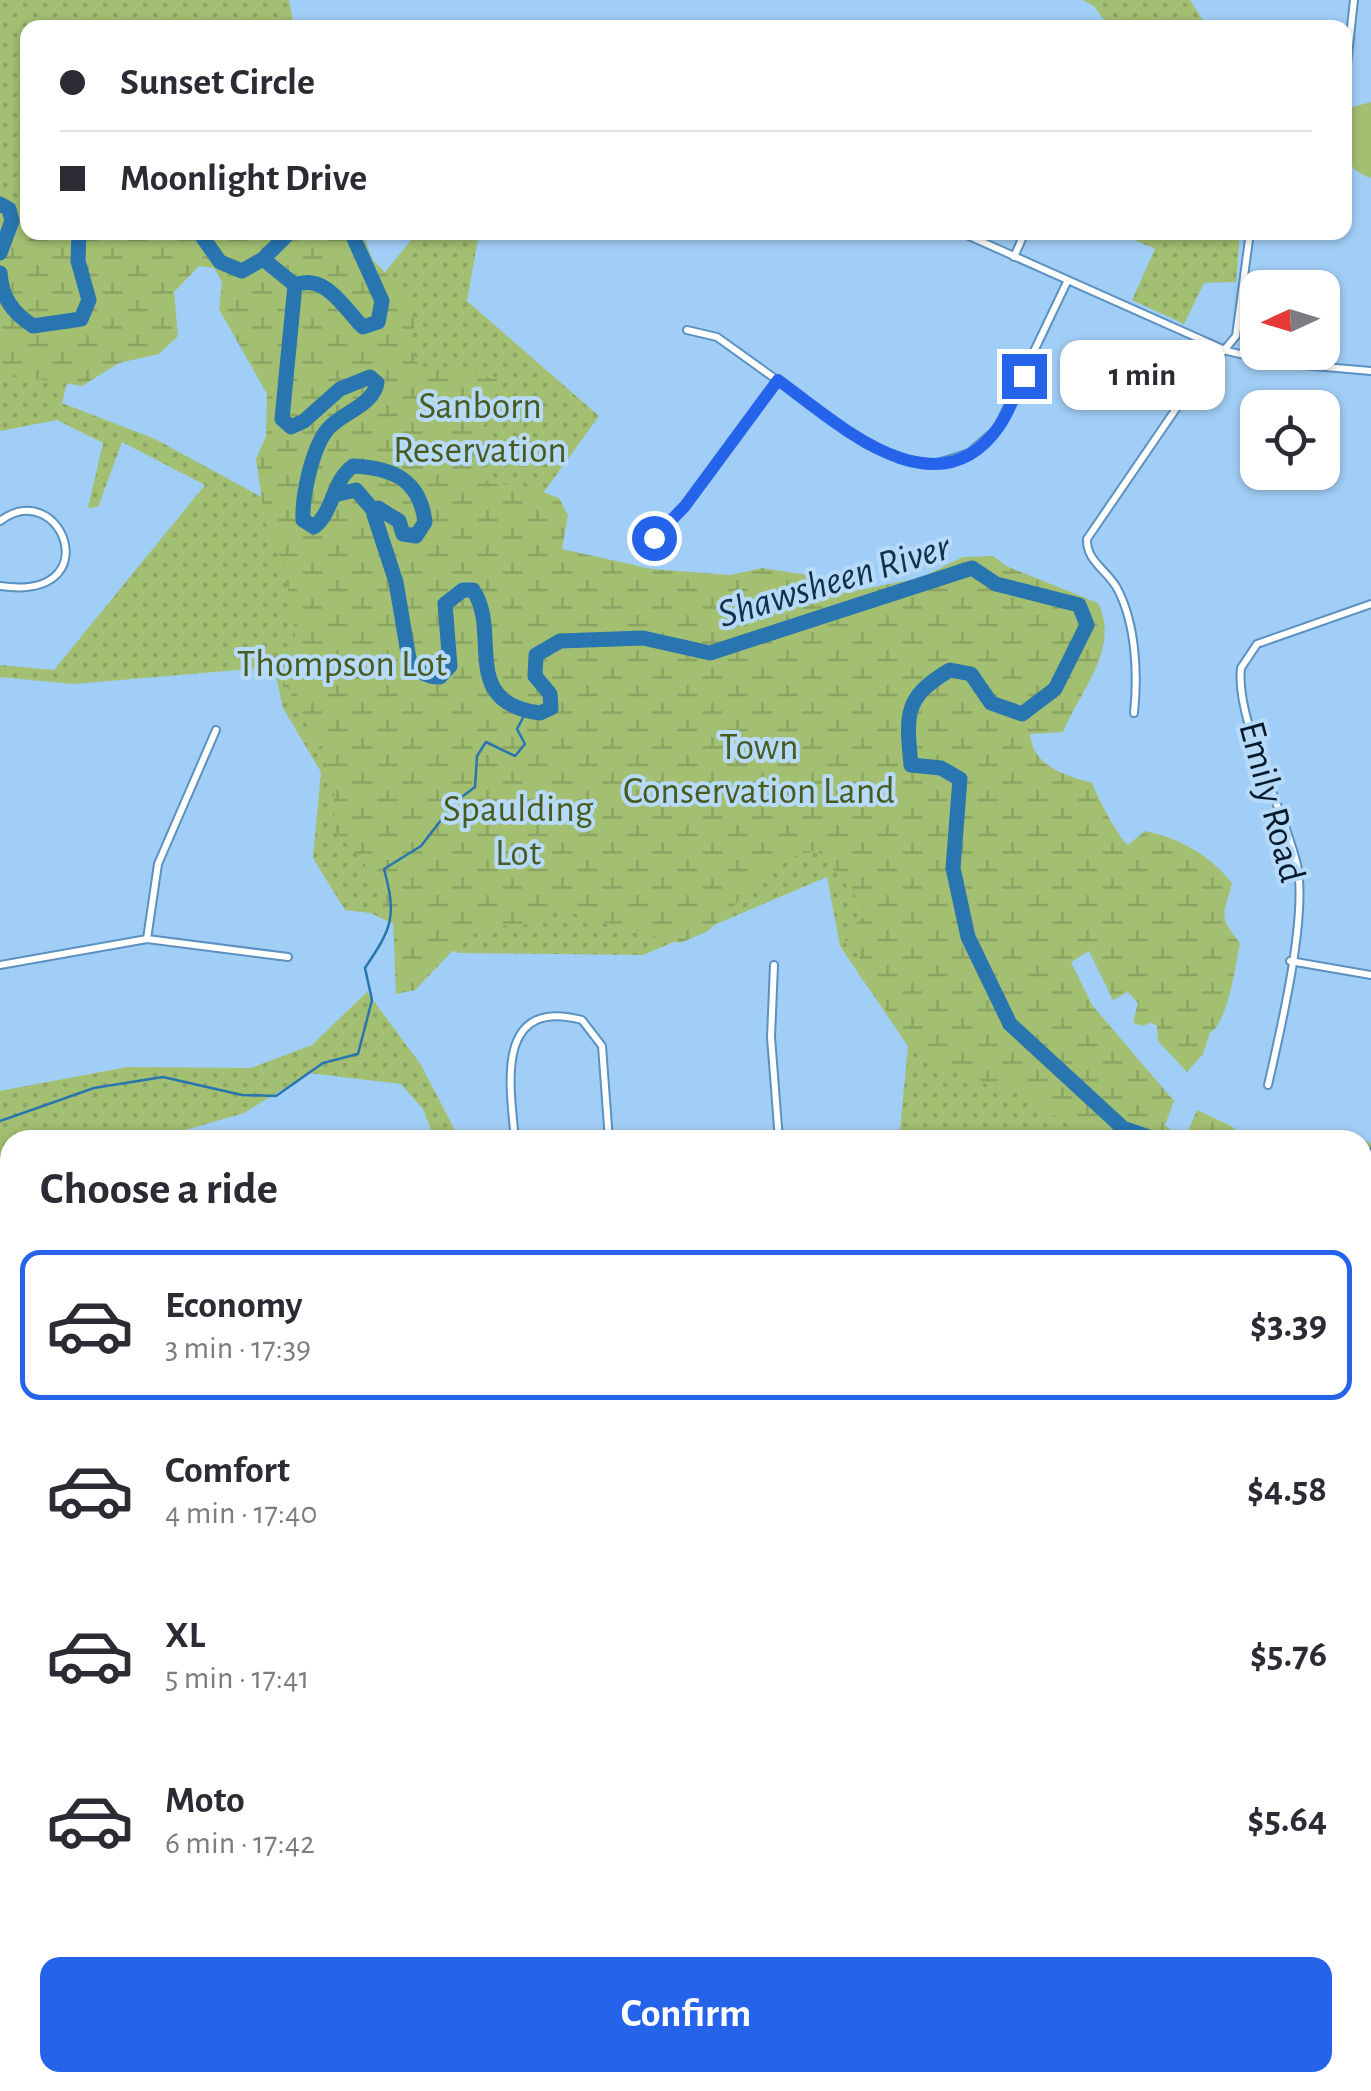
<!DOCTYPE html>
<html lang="en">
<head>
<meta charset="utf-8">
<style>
	:root { --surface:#fff; --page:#f2f2f3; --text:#2b2b33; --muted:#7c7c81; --line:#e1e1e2; --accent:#2563eb }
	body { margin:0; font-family:"Alegreya Sans",sans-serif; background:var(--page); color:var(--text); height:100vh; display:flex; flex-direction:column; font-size:38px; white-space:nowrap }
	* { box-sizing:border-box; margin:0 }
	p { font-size:32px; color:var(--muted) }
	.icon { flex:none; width:55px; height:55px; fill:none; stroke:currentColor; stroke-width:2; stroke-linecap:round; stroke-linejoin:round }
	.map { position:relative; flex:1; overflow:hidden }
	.details { position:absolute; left:0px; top:1130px; width:1372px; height:962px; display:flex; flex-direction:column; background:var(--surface); border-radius:30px 30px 0 0; box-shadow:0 2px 8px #0004 }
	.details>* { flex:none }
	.hud { position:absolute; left:20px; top:20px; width:1332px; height:220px; border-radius:20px; box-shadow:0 2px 8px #0004; display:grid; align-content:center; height:220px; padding:0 40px; background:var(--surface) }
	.needle { width:65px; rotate:266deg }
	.fabs { position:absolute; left:1240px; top:270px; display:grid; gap:20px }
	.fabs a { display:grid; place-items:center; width:100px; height:100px; border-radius:20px; background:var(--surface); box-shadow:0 2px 8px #0004; font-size:50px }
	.end { position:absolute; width:45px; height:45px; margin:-22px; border:12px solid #2563eb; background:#fff; box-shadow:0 0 0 5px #fff }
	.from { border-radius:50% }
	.bubble { position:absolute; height:70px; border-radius:20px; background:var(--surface); box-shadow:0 2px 8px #0004; font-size:32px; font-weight:700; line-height:70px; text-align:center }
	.hud b { display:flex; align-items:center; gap:35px; height:95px; font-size:38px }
	.hud b+b { border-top:2px solid var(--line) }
	.hud i { width:25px; height:25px; background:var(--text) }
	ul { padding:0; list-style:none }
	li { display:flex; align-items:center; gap:30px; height:150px; margin:0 20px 15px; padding:0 20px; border:5px solid transparent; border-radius:20px }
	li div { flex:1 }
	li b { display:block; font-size:38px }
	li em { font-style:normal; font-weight:700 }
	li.active { border-color:var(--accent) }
	li>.icon { width:90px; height:90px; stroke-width:1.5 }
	h2 { padding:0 40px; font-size:45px; line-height:120px }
	.cta { display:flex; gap:20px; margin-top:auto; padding:20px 40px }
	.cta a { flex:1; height:115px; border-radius:20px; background:var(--accent); color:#fff; font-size:40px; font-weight:700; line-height:115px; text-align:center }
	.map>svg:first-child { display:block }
</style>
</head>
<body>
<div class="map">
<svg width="1371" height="2091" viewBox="0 0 1371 2091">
	<defs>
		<pattern id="grass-dots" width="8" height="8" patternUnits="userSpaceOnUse" patternTransform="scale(2.5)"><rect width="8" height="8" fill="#a3bf72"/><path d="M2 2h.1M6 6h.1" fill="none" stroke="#8ba463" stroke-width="1.8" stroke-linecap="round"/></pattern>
		<pattern id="wetland-marsh" width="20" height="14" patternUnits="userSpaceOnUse" patternTransform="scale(2.5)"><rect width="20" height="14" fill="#a3bf72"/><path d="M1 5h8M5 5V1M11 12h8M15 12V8" fill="none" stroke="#8ba463"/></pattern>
	</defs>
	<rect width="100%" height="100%" fill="#a1cef6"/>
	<!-- grass -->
	<g fill="url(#grass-dots)">
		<polygon points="0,0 289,0 294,27 28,28 28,232 84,314 62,403 155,439 287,511 377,282 417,233 479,233 467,301 599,416 533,507 445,604 1019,709 1055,923 1131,1140 899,1140 908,1046 840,946 827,877 643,955 458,953 370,913 345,910 313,858 321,772 283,708 274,667 73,684 0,677 0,665 54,670 205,485 122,442 98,507 88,508 103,443 57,420 0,431"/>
		<polygon points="1083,0 1190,0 1207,27 1109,27 1094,6"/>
		<polygon points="1119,233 1240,233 1236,282 1204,283 1184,324 1132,300 1155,249"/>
		<polygon points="367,992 421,1065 460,1140 435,1140 423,1109 401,1084 309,1073 244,1113 151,1140 10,1140 10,1161 0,1162 0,1091 127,1067 251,1068 312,1045"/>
		<polygon points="1362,1690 1371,1696 1371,1960 1363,1975"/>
		<polygon points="10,1851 10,2014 0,2010 0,1859"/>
	</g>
	<!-- wetland -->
	<g fill="url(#wetland-marsh)">
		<path d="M0,189L27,207L28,232L363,233L372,259L399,287L416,322L409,347L422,370H462L497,379C498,409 476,433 468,463C485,485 493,484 519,485C532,486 547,494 559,498L568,515L562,549L652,569L730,575L762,568L814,576L832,583L839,594L920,578L963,557L993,556L1006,566L1098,603C1121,647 1079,693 1063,732L1030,734C1033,767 1065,775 1092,783C1097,796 1119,839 1128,845L1145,831C1179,838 1210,855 1232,883C1224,916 1217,914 1240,943C1235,967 1229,1020 1210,1033L1203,1054L1187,1072L1158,1041L1157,1026L1151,1022L1143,1026L1133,1023L1138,1003L1128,992L1113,1000L1089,951L1071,962L1092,1005L1174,1101L1165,1125L1175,1134L1188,1131L1197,1110L1231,1126L1246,1140H1091L1009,1085L997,1094C972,1068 955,1075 928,1060C914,1052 874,992 859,975L860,953L848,951L844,935L869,912L817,850L781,860L708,931L680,943L550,907L524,925L490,926L464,939L415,990L396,994L393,919L363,861L334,830V777L285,683L295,634L285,569L265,521L256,459L266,436L267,394L219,309L222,282L214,268L199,266L174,292L178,336L159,354L119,363L82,386L0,373Z"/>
		<polygon points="1356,1135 1371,1144 1371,1307 1363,1307 1362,1140 1297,1140"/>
		<path d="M1371,1475V1583C1355,1565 1360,1496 1371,1475Z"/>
	</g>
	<!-- garden -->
	<path fill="#a3bf72" d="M1371,102V178C1337,168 1347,138 1349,108Z"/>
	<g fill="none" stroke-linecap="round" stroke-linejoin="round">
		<!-- stream -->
		<path stroke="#2875af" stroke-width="2.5" d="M0,1121L94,1088L163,1077L242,1095L276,1096L323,1063L358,1054L372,1000L365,968C392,928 397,917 384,869L421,846L455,802L475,787L477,756L486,742L515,756L525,744L517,729L526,712"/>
		<!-- river -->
		<g stroke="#2875af" stroke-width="15">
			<polyline points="0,204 9,209 12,221 0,253"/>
			<polyline points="199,232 220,262 242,271 263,259 290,232"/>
			<path d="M351,232L382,301L378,322L363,327C343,307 325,273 295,285L282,419L291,427L304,421L340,389L370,377L377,383C373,406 340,413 327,430C312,449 302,496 303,520L314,527C334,511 332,481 353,466C392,468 420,479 425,522L416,536L403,534L399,521L378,508L374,515L396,582L409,659C414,670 427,677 440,677L450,666L445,604L463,590H473C502,633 458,703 540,713L551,708L550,694L535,676L536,655L560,641L643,638L710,653L972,568L996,584L1079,605L1087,625L1055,689L1022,714L991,703L971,674L950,670C904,697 906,714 911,765L941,768L960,779L953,868L968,937L1010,1024L1123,1128L1158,1140"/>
			<polyline points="263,259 295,285"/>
			<path d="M0,273C2,298 12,312 33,326L81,319L89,300L78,261L79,232"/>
			<polyline points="334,495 356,490 374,511"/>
			<polyline points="1362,1155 1371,1155"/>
			<polyline points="1362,1279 1371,1270"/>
			<polyline points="1362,1461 1371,1469"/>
		</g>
		<defs>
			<g id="minor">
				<polyline points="1345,82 1354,0"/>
				<polyline points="960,232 1227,351 1279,363 1371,371"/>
				<polyline points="1014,257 1025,232"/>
				<polyline points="687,330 717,337 866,444 900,459 935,464 969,453 997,429 1067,282"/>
				<path d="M0,521C62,475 110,602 0,586"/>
				<polyline points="654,538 685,506 778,380"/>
				<path d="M1134,713C1138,675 1136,625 1118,590C1109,571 1086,562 1087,539L1182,400L1236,336L1250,232"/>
				<polyline points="147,939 158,864 216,730"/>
				<polyline points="1290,961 1371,975"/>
				<polyline points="0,965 147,939 288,957"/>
				<polyline points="774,965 771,1037 779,1140"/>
				<path d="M1268,1085C1280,1032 1308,916 1297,865C1285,811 1235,720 1241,668L1257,644L1371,604"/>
				<path d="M515,1140C510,1086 494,997 582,1020L602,1046L609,1140"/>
				<polyline points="0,1232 10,1241"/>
				<polyline points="0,1263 10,1258"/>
				<polyline points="0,1410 10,1395"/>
				<polyline points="0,1439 2,1408"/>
				<polyline points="0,1487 0,1518"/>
				<polyline points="0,1677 10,1700"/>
				<polyline points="0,2044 10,2037"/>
				<polyline points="430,2082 434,2091"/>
				<polyline points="761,2091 768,2082"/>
				<polyline points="1347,2091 1371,2079"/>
			</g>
			<g id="tertiary">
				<polyline points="352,2082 355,2091"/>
				<polyline points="406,2091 424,2082"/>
			</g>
			<g id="secondary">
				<polyline points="0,1449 10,1448"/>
				<polyline points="1362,1676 1371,1683"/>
			</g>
		</defs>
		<!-- minor casing -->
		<use href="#minor" stroke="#5a91c0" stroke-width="10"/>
		<!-- tertiary casing -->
		<use href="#tertiary" stroke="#5a91c0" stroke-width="12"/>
		<!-- secondary casing -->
		<use href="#secondary" stroke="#5a91c0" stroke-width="14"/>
		<!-- minor -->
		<use href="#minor" stroke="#fff" stroke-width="6"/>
		<!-- tertiary -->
		<use href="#tertiary" stroke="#fff" stroke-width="9"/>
		<!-- secondary -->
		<use href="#secondary" stroke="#fff" stroke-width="10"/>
	</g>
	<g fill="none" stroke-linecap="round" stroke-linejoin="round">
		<!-- route -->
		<path stroke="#2563eb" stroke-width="12" d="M654,538L685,506L778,380C837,423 937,517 1000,425C1010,410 1016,392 1024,376"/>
	</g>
	<g text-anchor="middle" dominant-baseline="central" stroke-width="8" stroke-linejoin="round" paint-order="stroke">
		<!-- park labels -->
		<g font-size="38" fill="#485c20" stroke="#b8daf9">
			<text x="480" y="407">Sanborn<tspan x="480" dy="44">Reservation</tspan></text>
			<text x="342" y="665">Thompson Lot</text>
			<text x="759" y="748">Town<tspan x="759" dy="44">Conservation Land</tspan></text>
			<text x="518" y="810">Spaulding<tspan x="518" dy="44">Lot</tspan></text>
		</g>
		<!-- street labels -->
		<g font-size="38" fill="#041a2c" stroke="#b8daf9">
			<text transform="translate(1271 802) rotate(75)">Emily Road</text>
		</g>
		<!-- water labels -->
		<g font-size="40" font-style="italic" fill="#11314a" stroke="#b8daf9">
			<text transform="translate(834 581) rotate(-17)">Shawsheen River</text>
		</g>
	</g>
</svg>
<div class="fabs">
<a><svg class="needle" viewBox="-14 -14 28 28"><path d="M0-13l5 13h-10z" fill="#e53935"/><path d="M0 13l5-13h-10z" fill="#7c7c81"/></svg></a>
<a><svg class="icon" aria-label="locate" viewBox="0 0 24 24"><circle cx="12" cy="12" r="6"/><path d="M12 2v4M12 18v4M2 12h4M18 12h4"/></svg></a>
</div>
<i class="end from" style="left:654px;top:538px"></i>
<i class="end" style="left:1024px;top:376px"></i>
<div class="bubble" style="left:1060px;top:340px;width:165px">1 min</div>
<div class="hud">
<b><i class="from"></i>Sunset Circle</b>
<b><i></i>Moonlight Drive</b>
</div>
<section class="details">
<h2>Choose a ride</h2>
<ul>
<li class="active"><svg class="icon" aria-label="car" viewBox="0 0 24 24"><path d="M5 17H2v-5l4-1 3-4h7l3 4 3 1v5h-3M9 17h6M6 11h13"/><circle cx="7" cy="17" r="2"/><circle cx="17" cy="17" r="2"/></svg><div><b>Economy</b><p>3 min · 17:39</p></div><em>$3.39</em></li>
<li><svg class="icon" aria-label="car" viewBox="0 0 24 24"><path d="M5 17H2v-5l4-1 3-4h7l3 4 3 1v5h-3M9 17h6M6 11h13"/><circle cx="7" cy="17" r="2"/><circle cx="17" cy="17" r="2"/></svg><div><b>Comfort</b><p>4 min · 17:40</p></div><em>$4.58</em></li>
<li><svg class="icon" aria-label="car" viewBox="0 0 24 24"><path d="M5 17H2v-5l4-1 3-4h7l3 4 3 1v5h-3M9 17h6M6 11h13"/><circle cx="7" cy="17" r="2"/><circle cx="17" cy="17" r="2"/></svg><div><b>XL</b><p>5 min · 17:41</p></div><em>$5.76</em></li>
<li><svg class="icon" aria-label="car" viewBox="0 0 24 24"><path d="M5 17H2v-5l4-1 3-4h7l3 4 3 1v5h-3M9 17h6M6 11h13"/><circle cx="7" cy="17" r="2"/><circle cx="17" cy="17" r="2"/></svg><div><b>Moto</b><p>6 min · 17:42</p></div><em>$5.64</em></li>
</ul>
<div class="cta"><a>Confirm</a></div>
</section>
</div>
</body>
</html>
